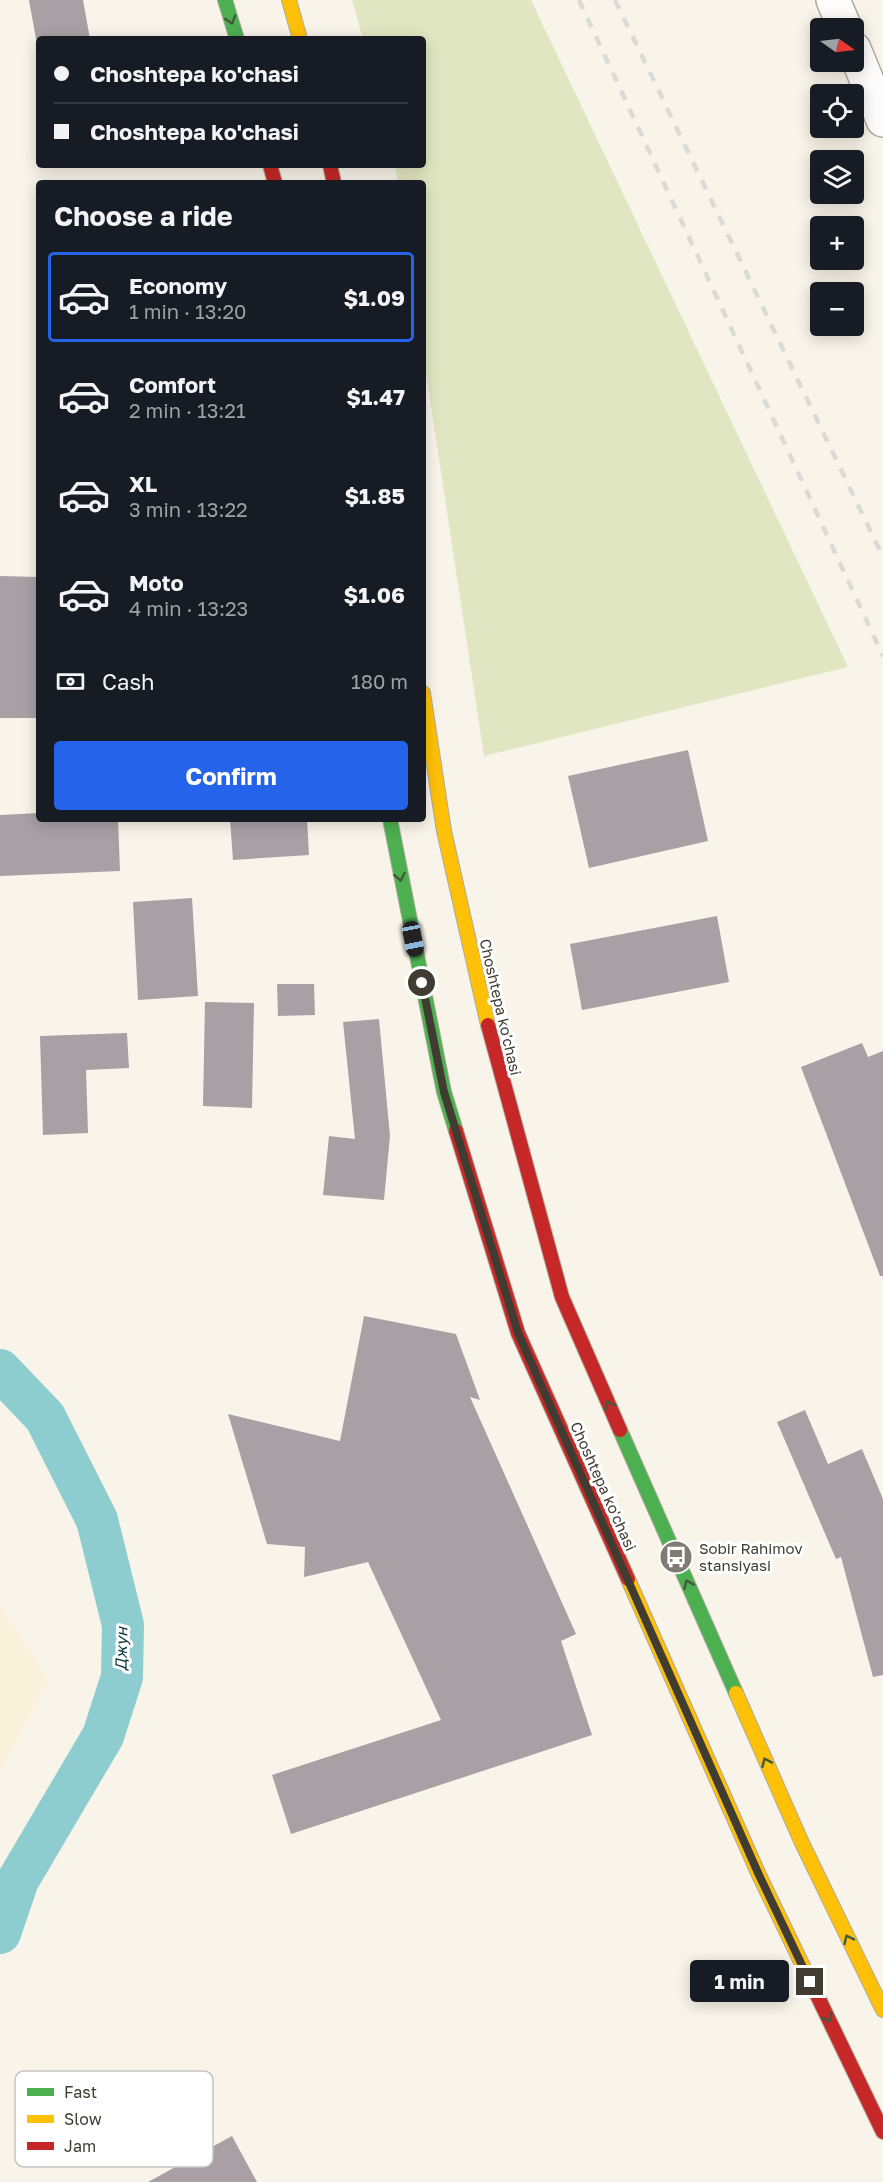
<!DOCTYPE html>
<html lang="en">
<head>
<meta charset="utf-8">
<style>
	:root { --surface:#171b24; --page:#20242c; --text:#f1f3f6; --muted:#9ea1a6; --line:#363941; --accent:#2563eb }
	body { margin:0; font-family:"Golos Text",sans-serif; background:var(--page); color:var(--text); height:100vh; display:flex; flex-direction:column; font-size:22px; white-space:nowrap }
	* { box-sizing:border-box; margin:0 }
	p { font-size:20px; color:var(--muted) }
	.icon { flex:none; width:33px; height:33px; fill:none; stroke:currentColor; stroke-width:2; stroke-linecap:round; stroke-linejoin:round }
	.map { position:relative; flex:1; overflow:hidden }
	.side { position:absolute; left:36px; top:180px; width:390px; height:642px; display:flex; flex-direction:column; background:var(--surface); border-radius:6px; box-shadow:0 3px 15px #0003 }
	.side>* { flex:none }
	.guide { position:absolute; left:36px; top:36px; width:390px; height:132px; border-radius:6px; box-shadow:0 3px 15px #0003; display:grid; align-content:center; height:132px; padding:0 18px; background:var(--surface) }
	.needle { width:39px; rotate:104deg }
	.controls { position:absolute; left:810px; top:18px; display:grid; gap:12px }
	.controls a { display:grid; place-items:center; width:54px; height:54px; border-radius:6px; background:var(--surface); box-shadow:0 3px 15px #0003; font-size:30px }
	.end { position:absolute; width:27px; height:27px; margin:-14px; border:8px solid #403c32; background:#fff; box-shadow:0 0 0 3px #fff }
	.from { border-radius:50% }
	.bubble { position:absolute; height:42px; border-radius:6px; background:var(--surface); box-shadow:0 3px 15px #0003; font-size:20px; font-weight:700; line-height:42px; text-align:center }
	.car { position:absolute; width:18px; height:36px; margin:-18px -9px; border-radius:8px; box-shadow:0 0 4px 2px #0007; background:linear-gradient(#222 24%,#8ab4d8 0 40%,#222 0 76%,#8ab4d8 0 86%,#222 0) }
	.guide b { display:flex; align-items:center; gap:21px; height:57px; font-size:22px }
	.guide b+b { border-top:2px solid var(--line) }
	.guide i { width:15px; height:15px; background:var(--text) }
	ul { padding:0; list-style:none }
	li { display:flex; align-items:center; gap:18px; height:90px; margin:0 12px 9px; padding:0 6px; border:3px solid transparent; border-radius:6px }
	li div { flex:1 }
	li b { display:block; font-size:22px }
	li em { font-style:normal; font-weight:700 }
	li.current { border-color:var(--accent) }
	li>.icon { width:54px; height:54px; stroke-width:1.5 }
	h2 { padding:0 18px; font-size:27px; line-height:72px }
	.pay { display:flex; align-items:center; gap:15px; height:66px; padding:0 18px; font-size:22px }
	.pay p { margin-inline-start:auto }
	.action { display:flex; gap:12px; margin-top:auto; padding:12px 18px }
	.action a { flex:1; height:69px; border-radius:6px; background:var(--accent); color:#fff; font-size:24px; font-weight:700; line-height:69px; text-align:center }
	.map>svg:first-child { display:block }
</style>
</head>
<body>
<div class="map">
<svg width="883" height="2182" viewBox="0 0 883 2182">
	<rect width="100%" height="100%" fill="#f9f4e9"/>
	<!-- built -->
	<polygon fill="#faf1db" points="0,1604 48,1681 0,1772"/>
	<!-- green -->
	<polygon fill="#e1e6c2" points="352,0 531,0 848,667 484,756 423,353 423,183 398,183 395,165 423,165 423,39 363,39"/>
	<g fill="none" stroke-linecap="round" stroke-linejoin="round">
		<!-- canal -->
		<polyline stroke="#8dcccf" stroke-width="42" points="0,1370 45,1417 97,1520 123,1625 122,1677 103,1736 18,1880 0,1933"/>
	</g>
	<!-- building -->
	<g fill="#a8a0a5">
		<polygon points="29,0 83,0 90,39 36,39"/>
		<polygon points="0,576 39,577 39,718 0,718"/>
		<polygon points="688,750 708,841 589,868 568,776"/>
		<polygon points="39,813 39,819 118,819 120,871 0,876 0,815"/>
		<polygon points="230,819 307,819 309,855 233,860"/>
		<polygon points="192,898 198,996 138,1000 133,902"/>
		<polygon points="717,916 729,982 582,1010 570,944"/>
		<polygon points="277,984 314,984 315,1015 278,1016"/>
		<polygon points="205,1002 254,1003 252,1108 203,1106"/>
		<polygon points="379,1019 390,1136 384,1200 323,1195 329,1136 355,1139 343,1022"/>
		<polygon points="127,1033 129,1068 86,1070 88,1133 43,1135 40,1036"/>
		<polygon points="862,1043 868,1057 883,1051 883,1276 880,1276 801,1067"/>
		<polygon points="364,1316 456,1334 480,1400 470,1397 576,1634 561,1641 592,1735 291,1834 272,1775 441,1720 368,1562 304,1577 305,1547 267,1544 228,1414 340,1441"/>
		<polygon points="805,1410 828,1464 862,1449 883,1499 883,1675 873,1677 841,1557 836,1559 777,1422"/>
		<polygon points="232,2136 257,2182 148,2182"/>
	</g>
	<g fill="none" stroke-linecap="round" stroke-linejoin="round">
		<defs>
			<g id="street">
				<polyline points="833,0 845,28"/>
				<polyline points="854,49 883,120"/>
			</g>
			<g id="fast">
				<polyline points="225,0 237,39"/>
				<polyline points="390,819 444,1092 456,1131"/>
				<polyline points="620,1430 736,1693"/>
			</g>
			<g id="slow">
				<polyline points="289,0 300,39"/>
				<polyline points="423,693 444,831 488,1025"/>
				<polyline points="628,1579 759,1875 817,1995"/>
				<polyline points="736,1693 802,1843 883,2010"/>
			</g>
			<g id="jam">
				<polyline points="270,165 275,183"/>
				<polyline points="330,165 334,183"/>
				<polyline points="488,1025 562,1297 620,1430"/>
				<polyline points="456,1131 518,1333 628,1579"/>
				<polyline points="817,1995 883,2132"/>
			</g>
		</defs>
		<!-- street casing -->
		<use href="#street" stroke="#aeaaa0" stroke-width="36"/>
		<!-- fast casing -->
		<use href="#fast" stroke="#aeaaa0" stroke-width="16"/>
		<!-- slow casing -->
		<use href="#slow" stroke="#aeaaa0" stroke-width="16"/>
		<!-- jam casing -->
		<use href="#jam" stroke="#aeaaa0" stroke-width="16"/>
		<!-- street -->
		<use href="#street" stroke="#fefdfc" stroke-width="33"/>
		<!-- fast -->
		<use href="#fast" stroke="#4caf50" stroke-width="14"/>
		<!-- slow -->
		<use href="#slow" stroke="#ffc107" stroke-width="14"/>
		<!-- jam -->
		<use href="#jam" stroke="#c62828" stroke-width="14"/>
		<!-- rail -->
		<g stroke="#dbdad7" stroke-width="4.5" stroke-dasharray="10 10" stroke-linecap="butt">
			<polyline points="579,0 883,656"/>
			<polyline points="615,0 883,557"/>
		</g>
	</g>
	<!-- one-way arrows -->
	<defs><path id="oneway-chevron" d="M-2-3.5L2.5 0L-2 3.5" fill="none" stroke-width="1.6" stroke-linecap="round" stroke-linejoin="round" transform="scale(1.5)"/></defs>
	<g stroke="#43593a">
		<use href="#oneway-chevron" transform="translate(231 20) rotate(73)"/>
		<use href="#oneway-chevron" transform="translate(400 877) rotate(79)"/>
		<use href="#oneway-chevron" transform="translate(609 1405) rotate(-114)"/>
		<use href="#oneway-chevron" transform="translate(688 1584) rotate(-114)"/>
		<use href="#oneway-chevron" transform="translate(766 1762) rotate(-114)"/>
		<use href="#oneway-chevron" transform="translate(848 1939) rotate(-116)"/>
		<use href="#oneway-chevron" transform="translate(828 2018) rotate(64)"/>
	</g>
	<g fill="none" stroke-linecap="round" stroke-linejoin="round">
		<!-- route -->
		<polyline stroke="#403c32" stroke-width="8" points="422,983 444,1092 518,1333 759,1875 810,1982"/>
	</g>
	<!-- icons -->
	<defs>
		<symbol id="bus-disc" viewBox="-11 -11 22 22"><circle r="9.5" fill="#817c72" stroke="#fff"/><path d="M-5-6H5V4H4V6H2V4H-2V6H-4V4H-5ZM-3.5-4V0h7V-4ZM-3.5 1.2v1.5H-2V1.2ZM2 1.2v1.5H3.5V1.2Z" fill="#fff"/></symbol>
	</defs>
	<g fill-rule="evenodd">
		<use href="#bus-disc" x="657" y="1538" width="38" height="38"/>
	</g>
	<g text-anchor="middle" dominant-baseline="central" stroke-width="6" stroke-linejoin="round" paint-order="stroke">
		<!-- street labels -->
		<g font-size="15" fill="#403c32" stroke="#fff">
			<text transform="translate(501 1007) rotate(77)">Choshtepa ko'chasi</text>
			<text transform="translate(604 1486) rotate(66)">Choshtepa ko'chasi</text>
		</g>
		<!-- poi labels -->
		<g font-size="15" fill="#403c32" stroke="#fff" text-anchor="start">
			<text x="699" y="1548">Sobir Rahimov<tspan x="699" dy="17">stansiyasi</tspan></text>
		</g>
		<!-- water labels -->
		<g font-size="16" font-style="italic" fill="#0d3a3e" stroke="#fff">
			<text transform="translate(121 1649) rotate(-89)">Джун</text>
		</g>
	</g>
	<!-- legend -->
	<rect x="15" y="2071" width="198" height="96" rx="9" fill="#fff" stroke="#c6c4c2" stroke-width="1.5"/>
	<rect x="27" y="2088" width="27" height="8" fill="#4caf50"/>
	<rect x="27" y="2115" width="27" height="8" fill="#ffc107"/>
	<rect x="27" y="2142" width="27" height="8" fill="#c62828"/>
	<g font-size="16" fill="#403c32">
		<text x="64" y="2098">Fast</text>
		<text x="64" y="2125">Slow</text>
		<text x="64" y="2152">Jam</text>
	</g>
</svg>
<div class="controls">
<a><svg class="needle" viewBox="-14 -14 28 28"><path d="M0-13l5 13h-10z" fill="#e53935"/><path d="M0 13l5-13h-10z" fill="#9ea1a6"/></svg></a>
<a><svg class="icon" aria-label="locate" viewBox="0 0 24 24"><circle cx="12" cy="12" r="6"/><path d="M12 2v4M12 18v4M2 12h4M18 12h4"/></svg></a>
<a><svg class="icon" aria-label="layers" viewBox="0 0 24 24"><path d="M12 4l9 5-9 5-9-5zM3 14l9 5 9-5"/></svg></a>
<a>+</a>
<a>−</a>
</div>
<i class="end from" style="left:422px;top:983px"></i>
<i class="end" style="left:810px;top:1982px"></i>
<div class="bubble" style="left:690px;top:1960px;width:99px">1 min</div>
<i class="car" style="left:413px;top:939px;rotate:169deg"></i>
<div class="guide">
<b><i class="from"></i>Choshtepa ko'chasi</b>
<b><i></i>Choshtepa ko'chasi</b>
</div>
<section class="side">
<h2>Choose a ride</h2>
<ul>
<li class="current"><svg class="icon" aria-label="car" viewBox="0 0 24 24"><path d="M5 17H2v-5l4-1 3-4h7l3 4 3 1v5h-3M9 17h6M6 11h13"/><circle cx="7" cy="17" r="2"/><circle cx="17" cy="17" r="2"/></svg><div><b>Economy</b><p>1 min · 13:20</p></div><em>$1.09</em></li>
<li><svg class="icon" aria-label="car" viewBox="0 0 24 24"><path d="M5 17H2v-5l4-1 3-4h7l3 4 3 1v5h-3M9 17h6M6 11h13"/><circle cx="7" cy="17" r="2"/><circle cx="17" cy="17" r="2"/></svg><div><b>Comfort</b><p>2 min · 13:21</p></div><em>$1.47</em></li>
<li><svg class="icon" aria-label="car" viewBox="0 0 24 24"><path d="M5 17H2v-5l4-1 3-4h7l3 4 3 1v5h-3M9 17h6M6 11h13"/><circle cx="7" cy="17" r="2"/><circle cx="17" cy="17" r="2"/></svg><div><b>XL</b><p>3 min · 13:22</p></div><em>$1.85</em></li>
<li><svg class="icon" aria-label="car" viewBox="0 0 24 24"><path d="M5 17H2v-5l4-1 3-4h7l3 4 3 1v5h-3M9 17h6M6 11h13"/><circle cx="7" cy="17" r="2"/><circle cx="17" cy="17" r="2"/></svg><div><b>Moto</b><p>4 min · 13:23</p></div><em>$1.06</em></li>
</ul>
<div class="pay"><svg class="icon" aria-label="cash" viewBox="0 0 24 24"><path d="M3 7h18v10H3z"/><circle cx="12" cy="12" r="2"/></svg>Cash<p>180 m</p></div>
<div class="action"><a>Confirm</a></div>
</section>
</div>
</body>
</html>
